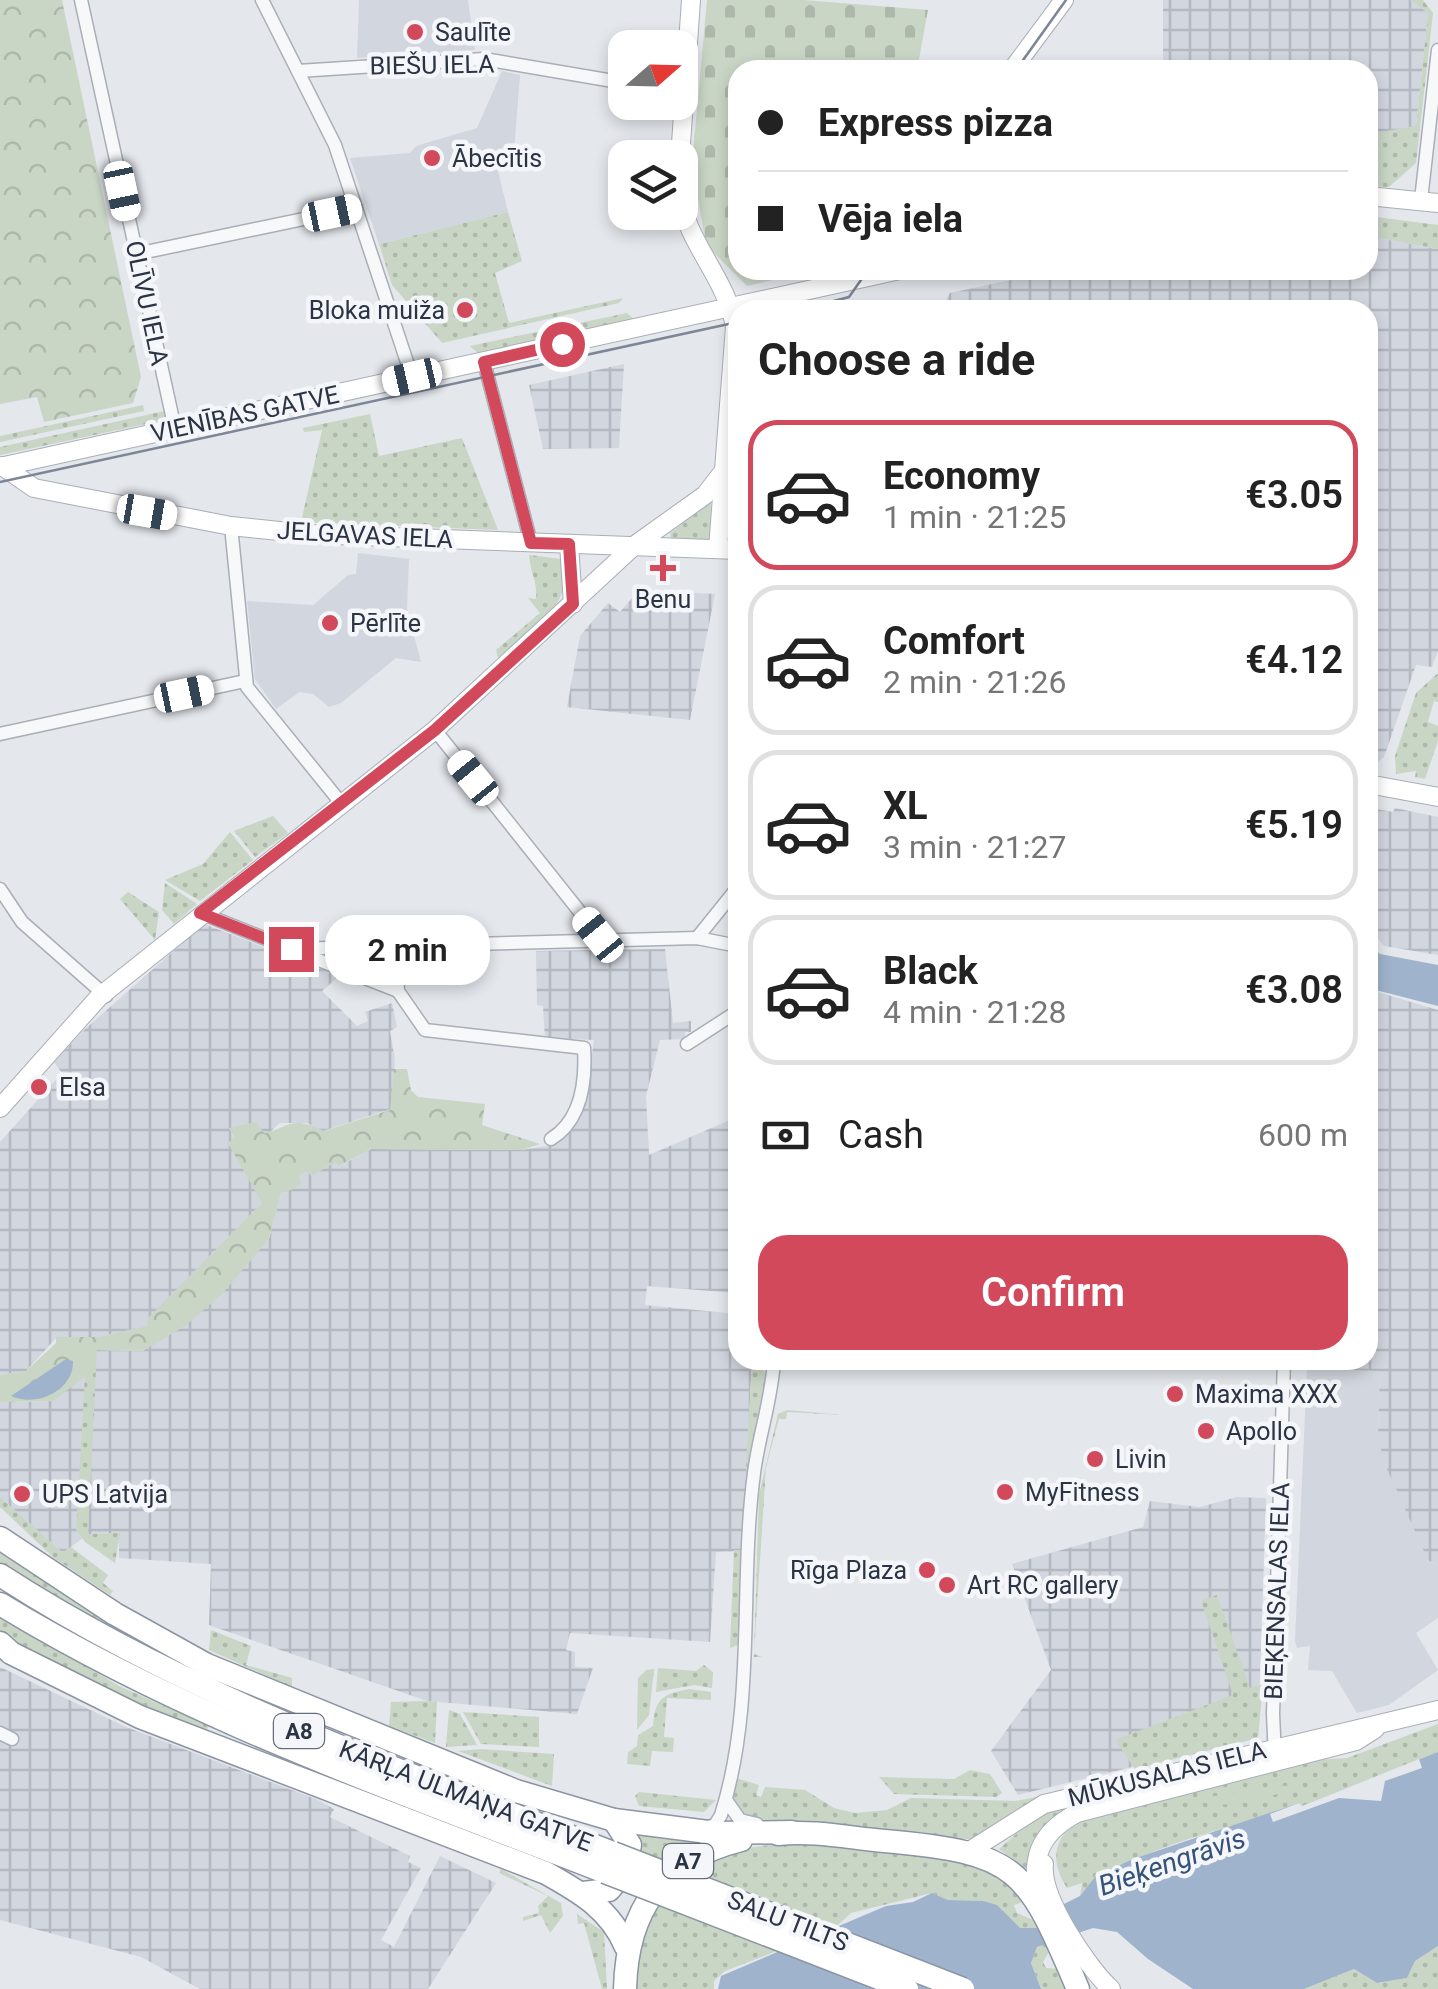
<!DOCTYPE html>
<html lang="en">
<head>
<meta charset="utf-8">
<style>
	:root { --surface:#fff; --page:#f6f6f6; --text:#222; --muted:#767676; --line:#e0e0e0; --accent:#d1495b }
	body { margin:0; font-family:Roboto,sans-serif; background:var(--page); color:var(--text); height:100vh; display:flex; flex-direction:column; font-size:38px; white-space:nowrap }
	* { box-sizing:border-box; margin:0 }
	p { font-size:32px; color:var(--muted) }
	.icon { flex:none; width:55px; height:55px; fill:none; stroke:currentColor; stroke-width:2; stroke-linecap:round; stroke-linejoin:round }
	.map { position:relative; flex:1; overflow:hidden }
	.side { position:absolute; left:728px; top:300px; width:650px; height:1070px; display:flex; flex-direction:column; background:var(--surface); border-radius:30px; box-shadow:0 5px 15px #0003 }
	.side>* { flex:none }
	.guide { position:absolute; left:728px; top:60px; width:650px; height:220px; border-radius:30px; box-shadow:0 5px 15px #0003; display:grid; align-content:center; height:220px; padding:0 30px; background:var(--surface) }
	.needle { width:65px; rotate:70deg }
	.buttons { position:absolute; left:608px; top:30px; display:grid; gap:20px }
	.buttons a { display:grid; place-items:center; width:90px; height:90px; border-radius:20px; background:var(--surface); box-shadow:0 5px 15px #0003; font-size:50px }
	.end { position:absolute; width:45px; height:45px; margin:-22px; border:12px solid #d1495b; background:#fff; box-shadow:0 0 0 5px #fff }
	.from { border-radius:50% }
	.bubble { position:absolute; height:70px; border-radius:30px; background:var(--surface); box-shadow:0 5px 15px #0003; font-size:32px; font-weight:600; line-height:70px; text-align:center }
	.car { position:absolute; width:30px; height:60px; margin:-30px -15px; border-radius:12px; box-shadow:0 0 8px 2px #0007; background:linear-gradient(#fff 24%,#345 0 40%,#fff 0 76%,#345 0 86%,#fff 0) }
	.guide b { display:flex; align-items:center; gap:35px; height:95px; font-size:38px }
	.guide b+b { border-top:2px solid var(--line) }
	.guide i { width:25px; height:25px; background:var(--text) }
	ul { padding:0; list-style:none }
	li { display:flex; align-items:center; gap:30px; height:150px; margin:0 20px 15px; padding:0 10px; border:5px solid var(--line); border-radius:30px }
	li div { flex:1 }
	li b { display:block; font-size:38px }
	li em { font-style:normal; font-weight:600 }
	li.current { border-color:var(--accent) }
	li>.icon { width:90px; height:90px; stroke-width:1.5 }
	h2 { padding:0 30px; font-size:45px; line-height:120px }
	.pay { display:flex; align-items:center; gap:25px; height:110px; padding:0 30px; font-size:38px }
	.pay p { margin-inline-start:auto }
	.primary-button { display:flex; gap:20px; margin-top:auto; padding:20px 30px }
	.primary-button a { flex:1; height:115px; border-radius:30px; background:var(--accent); color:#fff; font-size:40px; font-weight:600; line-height:115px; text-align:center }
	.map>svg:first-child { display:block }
</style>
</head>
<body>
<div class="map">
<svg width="1438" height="1989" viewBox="0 0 1438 1989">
	<defs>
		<pattern id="industrial-grid" width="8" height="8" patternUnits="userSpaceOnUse" patternTransform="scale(2.5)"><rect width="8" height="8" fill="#d2d6de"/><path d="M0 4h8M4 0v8" fill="none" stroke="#b4b8c0"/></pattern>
		<pattern id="grass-dots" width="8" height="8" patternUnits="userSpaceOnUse" patternTransform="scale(2.5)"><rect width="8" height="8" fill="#c9d6c5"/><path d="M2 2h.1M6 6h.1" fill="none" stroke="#adb8ab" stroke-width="1.8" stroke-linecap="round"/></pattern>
		<pattern id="forest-crowns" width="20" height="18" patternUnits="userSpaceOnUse" patternTransform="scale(2.5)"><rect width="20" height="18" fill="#c9d6c5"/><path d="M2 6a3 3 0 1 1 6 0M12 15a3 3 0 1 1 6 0" fill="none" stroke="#adb8ab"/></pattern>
		<pattern id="cemetery-stones" width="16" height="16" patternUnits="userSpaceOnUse" patternTransform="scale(2.5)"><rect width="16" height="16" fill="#c9d6c5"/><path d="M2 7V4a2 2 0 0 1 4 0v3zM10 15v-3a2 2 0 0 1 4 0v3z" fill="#adb8ab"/></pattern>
	</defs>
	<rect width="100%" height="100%" fill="#e4e7ec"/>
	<!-- built -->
	<g fill="#d2d6de">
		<polygon points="359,0 468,0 475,50 357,58"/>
		<polygon points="502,71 520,75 514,152 496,163 508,212 379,244 350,158 410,153 416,146 477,128"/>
		<polygon points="358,553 409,559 407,609 421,662 396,658 341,703 329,707 313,694 299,692 276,709 255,679 247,601 313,605 348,575 356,574"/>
		<polygon points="1307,1369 1380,1371 1378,1432 1428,1560 1438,1566 1438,1618 1416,1633 1438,1670 1389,1705 1357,1713 1332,1671 1308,1670 1310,1646 1297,1648 1295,1641"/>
	</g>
	<!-- industrial -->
	<g fill="url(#industrial-grid)">
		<polygon points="1163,0 1411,0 1428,13 1416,127 1368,134 1368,70 1163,70"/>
		<polygon points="1368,236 1438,249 1438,651 1432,667 1416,665 1384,757 1368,770 1368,310 941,310 950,293 1058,270 1368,270"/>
		<polygon points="624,364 619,448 543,449 529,385"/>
		<polygon points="639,590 715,594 690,720 567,707 580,636 608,603 620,612"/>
		<polygon points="1395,808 1438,817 1438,955 1384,946 1368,925 1376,809 1393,812"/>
		<polygon points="204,924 339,976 322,991 357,1026 368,1021 365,1012 392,1003 397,1027 390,1031 395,1060 391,1109 323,1131 307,1123 280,1123 270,1132 231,1133 234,1139 228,1143 263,1202 149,1318 148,1326 98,1337 57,1337 26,1371 0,1375 0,1142 62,1073 54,1062 83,1031"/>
		<polygon points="665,949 673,1023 691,1021 691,1032 685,1032 685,1039 660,1040 646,1096 649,1155 737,1117 737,1293 647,1286 645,1305 737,1314 738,1360 752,1360 742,1551 716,1552 710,1642 570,1633 566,1650 575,1652 575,1667 593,1668 577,1714 427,1701 209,1625 211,1564 119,1558 119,1533 88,1534 63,1553 0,1497 0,1402 53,1401 97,1350 143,1351 269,1239 281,1193 301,1186 298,1176 308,1170 311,1175 337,1161 340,1166 371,1149 522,1150 558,1144 586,1096 594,1040 545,1038 543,1006 537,1005 536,951"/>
		<polygon points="1368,989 1438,1010 1438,1566 1428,1560 1383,1460 1378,1432 1380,1371 1307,1369 1307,1360 1368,1360"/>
		<polygon points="1237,1497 1266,1498 1258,1736 1018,1795 991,1751 1051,1670 1012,1564 1143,1527 1150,1501 1200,1507"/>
		<polygon points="0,1667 126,1727 318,1800 334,1809 330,1817 410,1856 408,1862 421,1868 381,1940 394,1947 440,1856 496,1883 428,1989 200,1989 141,1957 0,1920"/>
	</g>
	<!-- grass -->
	<g fill="url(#grass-dots)">
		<polygon points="1410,0 1423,0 1433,13 1416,163 1389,187 1368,186 1368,134 1416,126 1428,13"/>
		<polygon points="508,212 522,261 495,273 509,323 623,298 619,303 442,343 392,285 379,244"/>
		<polygon points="1368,216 1438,225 1438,249 1368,236"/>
		<polygon points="627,313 635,320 478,353 470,346"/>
		<polygon points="143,405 144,411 0,442 0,436"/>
		<polygon points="165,411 165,420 0,455 0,447"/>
		<polygon points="370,414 379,456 462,438 498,530 301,522 322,430 304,432 303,428"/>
		<polygon points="711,502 710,540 671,538 670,533"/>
		<path d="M529,555L561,559C581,600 525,637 499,661L496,650L540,613L528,598L536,599C538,582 530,572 529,555Z"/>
		<polygon points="1438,673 1438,702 1434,701 1428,722 1438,726 1438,741 1425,779 1415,777 1416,771 1396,774 1395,756 1416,693"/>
		<polygon points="273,816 288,833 255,857 234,831"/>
		<polygon points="230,832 253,860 200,901 165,880 203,864"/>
		<polygon points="165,883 197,904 174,924 162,910"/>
		<polygon points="128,892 159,912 155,940 120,899"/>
		<path d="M752,1361C757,1364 762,1365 764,1371C772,1388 751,1471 745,1487Z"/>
		<polygon points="96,1368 88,1534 120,1533 115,1563 85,1542 76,1530 85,1376"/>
		<polygon points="787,1410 843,1415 787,1412 786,1419 779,1419 766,1467 754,1654 762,1657 754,1657 759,1495 778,1414"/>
		<polygon points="0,1497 62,1552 71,1547 108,1575 103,1583 113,1591 110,1595 54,1558 0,1507"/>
		<path d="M0,1544L244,1689L243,1694C158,1660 75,1615 0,1564Z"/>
		<polygon points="734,1550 742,1550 738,1645 730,1648"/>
		<polygon points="1217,1595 1250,1688 1263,1684 1258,1738 1135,1769 1115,1740 1233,1695 1201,1601"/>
		<polygon points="0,1615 119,1686 209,1726 204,1734 37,1658 0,1634"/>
		<polygon points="211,1630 251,1646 246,1665 292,1678 292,1687 209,1650"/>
		<polygon points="704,1665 713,1672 712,1688 694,1685 656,1692 658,1668 696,1671"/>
		<polygon points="654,1669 649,1715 637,1730 638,1678 646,1670"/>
		<path d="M689,1689L711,1692V1700L667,1698L664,1737L674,1738L673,1752L652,1751L650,1766L627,1764L628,1752L637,1746L638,1735L653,1726C655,1699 662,1694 689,1689Z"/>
		<polygon points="427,1701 437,1702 435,1743 389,1726 391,1702"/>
		<polygon points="449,1710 460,1714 477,1745 446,1747"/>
		<polygon points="463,1712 539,1717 539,1747 481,1744"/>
		<path d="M1438,1724V1752C1418,1760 1405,1775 1387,1785C1368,1795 1340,1797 1320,1802C1266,1816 1108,1854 1080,1896L1082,1883L1067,1888C1051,1863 1052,1842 1075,1822L1312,1760L1347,1758Z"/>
		<polygon points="480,1749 554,1754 552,1786 458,1751"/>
		<polygon points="970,1770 990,1774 1002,1793 996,1797 894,1794 879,1777 954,1779"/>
		<polygon points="736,1778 759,1785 756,1795 761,1797 765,1787 805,1790 834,1808 855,1813 887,1810 911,1798 1016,1801 1052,1794 974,1839 961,1839 746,1818 732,1797"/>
		<polygon points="1157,1781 1075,1807 1029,1871 999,1849 1042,1811"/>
		<polygon points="639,1792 649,1793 716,1800 704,1812 639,1806 635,1796"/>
		<polygon points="639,1830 719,1838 669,1864 634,1849 633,1837"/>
		<path d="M791,1842C858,1848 982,1842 1023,1902L1014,1905L1017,1913L1033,1920L1037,1928H1020L983,1901L948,1900L932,1893L851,1913L836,1927L689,1870L732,1850Z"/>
		<polygon points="501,1869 561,1903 563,1916 550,1933 541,1915 523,1921 523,1917 539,1913 538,1906 548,1896 499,1873"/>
		<polygon points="656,1904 777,1951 725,1971 714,1981 714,1989 633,1989 634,1951"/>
		<polygon points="577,1914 604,1932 607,1989 602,1989 584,1923 578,1924"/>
		<polygon points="1045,1942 1050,1950 1043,1962 1046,1968 1059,1969 1069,1989 1041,1989 1031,1963 1037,1947"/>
		<polygon points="1438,1946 1438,1989 1304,1989 1354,1969 1377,1983 1407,1978 1415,1961"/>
	</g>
	<!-- forest -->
	<g fill="url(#forest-crowns)">
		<polygon points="0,0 62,0 141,377 133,403 44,422 37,397 0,404"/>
		<path d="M394,1069H407L411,1090L418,1097L485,1104L482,1125L540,1144L522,1150L371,1149L339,1166L336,1162L311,1176L307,1171L299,1176L301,1186L281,1193L269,1239L222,1294L185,1326L143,1351L97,1350L96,1368L53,1401L0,1402V1375L26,1371L56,1343V1337H98L147,1326L148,1318L262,1203L228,1143L234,1138L229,1128L256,1122L264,1133C288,1129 289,1114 324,1131L390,1110Z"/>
	</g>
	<!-- cemetery -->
	<polygon fill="url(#cemetery-stones)" points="707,0 804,0 928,10 917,70 738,70 738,270 816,270 747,286 706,245 692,164"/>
	<!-- garden -->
	<path fill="#c9d6c5" d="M1298,1784L1296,1788C1272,1796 1221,1814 1201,1798Z"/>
	<!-- water -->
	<g fill="#9fb4cc">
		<polygon points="1368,943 1380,954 1438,965 1438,1006 1368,988"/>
		<path d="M66,1359L73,1361C74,1390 37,1408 11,1396Z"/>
		<polygon points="1438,1752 1438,1946 1415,1961 1407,1978 1377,1983 1354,1969 1304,1989 1193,1989 1148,1959 1117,1932 1093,1928 1037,1947 1031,1963 1041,1989 718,1989 721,1976 886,1906 913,1902 932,1893 948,1900 983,1901 997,1905 1020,1928 1037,1928 1046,1913 1080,1896 1095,1877 1133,1859 1299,1803 1302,1806"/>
	</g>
	<!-- pier -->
	<polygon fill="#e4e7ec" points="1419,1759 1422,1768 1385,1781 1381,1801 1339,1798 1273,1822 1270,1814 1299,1803 1302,1806"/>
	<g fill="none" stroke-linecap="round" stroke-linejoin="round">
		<defs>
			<g id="street">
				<polyline points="81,0 175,429"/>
				<polyline points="262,0 335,145 412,377"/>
				<polyline points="298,71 484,59 625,83"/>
				<polyline points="1421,200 1438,50"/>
				<polyline points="136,254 356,208"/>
				<polyline points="484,362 531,543"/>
				<polyline points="231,526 247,687 341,803"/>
				<polyline points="435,730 603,941"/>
				<polyline points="0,734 245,681"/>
				<polyline points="0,889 22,922 106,996"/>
				<polyline points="201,913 291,949 697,938 738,946"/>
				<polyline points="697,938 738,887"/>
				<path d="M395,945L398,991L425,1030L584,1048C586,1080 582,1120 551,1139"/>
				<polyline points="298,952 398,991"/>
				<polyline points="687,1044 738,1011"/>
				<polyline points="0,1733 12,1739"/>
				<polyline points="1275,1757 1273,1714 1284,1360"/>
				<polyline points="726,1800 740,1820 757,1824"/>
				<path d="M705,1828L715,1825L721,1815C756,1705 739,1585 754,1473C759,1434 772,1399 774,1360"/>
			</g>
			<g id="secondary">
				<polyline points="1012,70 1064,0"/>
				<polyline points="680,158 691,0"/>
				<polyline points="1368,196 1438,203"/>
				<path d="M680,198C689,245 727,280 735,327L718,549"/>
				<polyline points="2,466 34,488 231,526 308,534 738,550"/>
				<polyline points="0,467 900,270"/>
				<polyline points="569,544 573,604"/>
				<polyline points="1368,784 1438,797"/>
				<polyline points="0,1108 99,997 435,730 635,545 705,495 722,473"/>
				<polyline points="971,1850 1044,1804 1438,1710"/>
				<path d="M1044,1864C1040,1897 1087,1967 1111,1989"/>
				<path d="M1038,1902C1031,1860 1037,1834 1077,1813L1356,1741L1375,1729"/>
			</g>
			<g id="highway">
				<polyline points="0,1538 115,1614 207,1665 516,1791 614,1820 716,1833 792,1832"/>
				<path d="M0,1575C190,1698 403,1771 613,1853"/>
				<path d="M0,1604C190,1720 399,1791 605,1872"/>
				<path d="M0,1643L11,1653L140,1717L546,1873C580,1892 610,1909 626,1947"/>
				<path d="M778,1834C813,1830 850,1838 885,1841C1019,1853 1026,1867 1078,1989"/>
				<polyline points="583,1893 609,1890 624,1872 630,1845 614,1820"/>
				<path d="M625,1989C627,1909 662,1860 741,1840"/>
			</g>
		</defs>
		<!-- street casing -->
		<use href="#street" stroke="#a9aeb7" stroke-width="15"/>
		<!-- secondary casing -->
		<use href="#secondary" stroke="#a9aeb7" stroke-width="20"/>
		<!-- highway casing -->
		<use href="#highway" stroke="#8b94a3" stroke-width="25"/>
		<!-- street -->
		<use href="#street" stroke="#f7f8fa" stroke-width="12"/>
		<!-- secondary -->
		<use href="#secondary" stroke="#fff" stroke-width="18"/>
		<!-- highway -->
		<use href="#highway" stroke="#fff" stroke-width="22"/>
		<!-- tram -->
		<g stroke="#7d8696" stroke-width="2.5">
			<polyline points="1016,70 1066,0"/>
			<polyline points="800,310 849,297 868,270"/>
			<polyline points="0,482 738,322"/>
		</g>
		<defs>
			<g id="highway-bridge">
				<polyline points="613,1853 963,1989"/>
				<polyline points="605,1872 907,1989"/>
			</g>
		</defs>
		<!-- highway-bridge casing -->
		<use href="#highway-bridge" stroke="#8b94a3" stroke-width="25" stroke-linecap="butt"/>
		<!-- highway-bridge -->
		<use href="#highway-bridge" stroke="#fff" stroke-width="22"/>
	</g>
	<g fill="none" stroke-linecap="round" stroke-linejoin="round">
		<!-- route -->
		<polyline stroke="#d1495b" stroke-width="12" points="291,949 200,913 435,730 573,604 569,544 531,543 484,362 562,344"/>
	</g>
	<!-- markers -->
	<g fill="#d1495b" stroke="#f4f6f9" stroke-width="4">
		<circle cx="415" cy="32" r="10"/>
		<circle cx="432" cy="158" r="10"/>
		<circle cx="465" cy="310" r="10"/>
		<path d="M658 553h10v10h10v10h-10v10h-10v-10h-10v-10h10z"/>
		<circle cx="330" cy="623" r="10"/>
		<circle cx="39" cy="1087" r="10"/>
		<circle cx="1175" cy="1394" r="10"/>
		<circle cx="1206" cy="1431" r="10"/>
		<circle cx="1095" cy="1459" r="10"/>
		<circle cx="1005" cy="1492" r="10"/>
		<circle cx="22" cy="1494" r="10"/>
		<circle cx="927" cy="1570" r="10"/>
		<circle cx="947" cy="1585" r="10"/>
	</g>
	<g text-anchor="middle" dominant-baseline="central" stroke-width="9" stroke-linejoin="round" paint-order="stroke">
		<!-- shield labels -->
		<g fill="#f4f6f9" stroke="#676e7b" stroke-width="2.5">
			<rect x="274" y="1714" width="50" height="34" rx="8"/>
			<rect x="663" y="1844" width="50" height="34" rx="8"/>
		</g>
		<g font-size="22" font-weight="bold" fill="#2b3445">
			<text x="299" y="1731">A8</text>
			<text x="688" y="1861">A7</text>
		</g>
		<!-- poi labels -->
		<g font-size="25" fill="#2b3445" stroke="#f4f6f9" text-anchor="start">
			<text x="435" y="32">Saulīte</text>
			<text x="452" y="158">Ābecītis</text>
			<text x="445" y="310" text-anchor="end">Bloka muiža</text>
			<text x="663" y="599" text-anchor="middle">Benu</text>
			<text x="350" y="623">Pērlīte</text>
			<text x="59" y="1087">Elsa</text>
			<text x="1195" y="1394">Maxima XXX</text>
			<text x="1226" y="1431">Apollo</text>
			<text x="1115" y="1459">Livin</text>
			<text x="1025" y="1492">MyFitness</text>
			<text x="42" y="1494">UPS Latvija</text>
			<text x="907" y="1570" text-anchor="end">Rīga Plaza</text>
			<text x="967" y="1585">Art RC gallery</text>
		</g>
		<!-- street labels -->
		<g font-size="25" fill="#2b3445" stroke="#f4f6f9">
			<text transform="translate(432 65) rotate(-1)">BIEŠU IELA</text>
			<text transform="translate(147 303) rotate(78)">OLĪVU IELA</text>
			<text transform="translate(245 414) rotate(-12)">VIENĪBAS GATVE</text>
			<text transform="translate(365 535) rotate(3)">JELGAVAS IELA</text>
			<text transform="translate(1277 1591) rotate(-88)">BIEĶENSALAS IELA</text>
			<text transform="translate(1167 1774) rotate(-14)">MŪKUSALAS IELA</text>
			<text transform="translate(466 1796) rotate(21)">KĀRĻA ULMAŅA GATVE</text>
			<text transform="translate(788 1921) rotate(21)">SALU TILTS</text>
		</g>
		<!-- water labels -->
		<g font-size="28" font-style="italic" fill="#34527a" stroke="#f4f6f9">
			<text transform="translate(1172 1862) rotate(-19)">Bieķengrāvis</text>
		</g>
	</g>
</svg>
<div class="buttons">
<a><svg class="needle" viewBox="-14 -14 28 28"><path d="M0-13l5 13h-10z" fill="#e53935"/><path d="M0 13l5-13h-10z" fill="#767676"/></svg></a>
<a><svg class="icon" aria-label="layers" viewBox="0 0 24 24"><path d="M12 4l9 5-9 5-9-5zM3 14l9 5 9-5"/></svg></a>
</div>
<i class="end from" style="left:562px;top:344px"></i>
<i class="end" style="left:291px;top:949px"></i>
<div class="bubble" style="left:325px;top:915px;width:165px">2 min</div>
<i class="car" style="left:122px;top:191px;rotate:168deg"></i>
<i class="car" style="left:332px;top:213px;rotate:78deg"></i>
<i class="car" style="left:412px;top:377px;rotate:257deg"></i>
<i class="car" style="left:147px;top:512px;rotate:100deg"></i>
<i class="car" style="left:184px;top:694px;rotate:78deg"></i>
<i class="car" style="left:473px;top:778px;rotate:321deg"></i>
<i class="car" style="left:598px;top:935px;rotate:321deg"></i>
<div class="guide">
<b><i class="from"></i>Express pizza</b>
<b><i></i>Vēja iela</b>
</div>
<section class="side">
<h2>Choose a ride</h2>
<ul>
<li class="current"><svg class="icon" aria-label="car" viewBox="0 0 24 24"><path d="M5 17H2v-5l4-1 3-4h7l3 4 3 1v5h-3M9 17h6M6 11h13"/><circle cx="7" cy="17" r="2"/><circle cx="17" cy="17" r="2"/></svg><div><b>Economy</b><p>1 min · 21:25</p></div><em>€3.05</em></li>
<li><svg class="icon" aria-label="car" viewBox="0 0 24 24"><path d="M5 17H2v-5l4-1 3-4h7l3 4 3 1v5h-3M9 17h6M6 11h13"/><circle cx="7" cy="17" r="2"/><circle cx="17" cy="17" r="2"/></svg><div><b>Comfort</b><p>2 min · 21:26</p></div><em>€4.12</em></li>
<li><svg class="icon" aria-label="car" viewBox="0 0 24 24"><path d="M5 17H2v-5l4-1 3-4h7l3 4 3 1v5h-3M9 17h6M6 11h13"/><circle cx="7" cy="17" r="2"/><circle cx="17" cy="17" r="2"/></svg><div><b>XL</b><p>3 min · 21:27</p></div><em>€5.19</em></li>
<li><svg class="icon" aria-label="car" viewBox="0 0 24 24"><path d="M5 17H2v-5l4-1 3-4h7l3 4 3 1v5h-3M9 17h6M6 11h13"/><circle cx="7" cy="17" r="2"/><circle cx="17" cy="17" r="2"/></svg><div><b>Black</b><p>4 min · 21:28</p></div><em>€3.08</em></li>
</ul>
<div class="pay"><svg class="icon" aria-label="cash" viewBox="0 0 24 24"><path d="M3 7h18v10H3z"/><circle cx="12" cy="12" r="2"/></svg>Cash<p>600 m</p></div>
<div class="primary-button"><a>Confirm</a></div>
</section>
</div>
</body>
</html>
